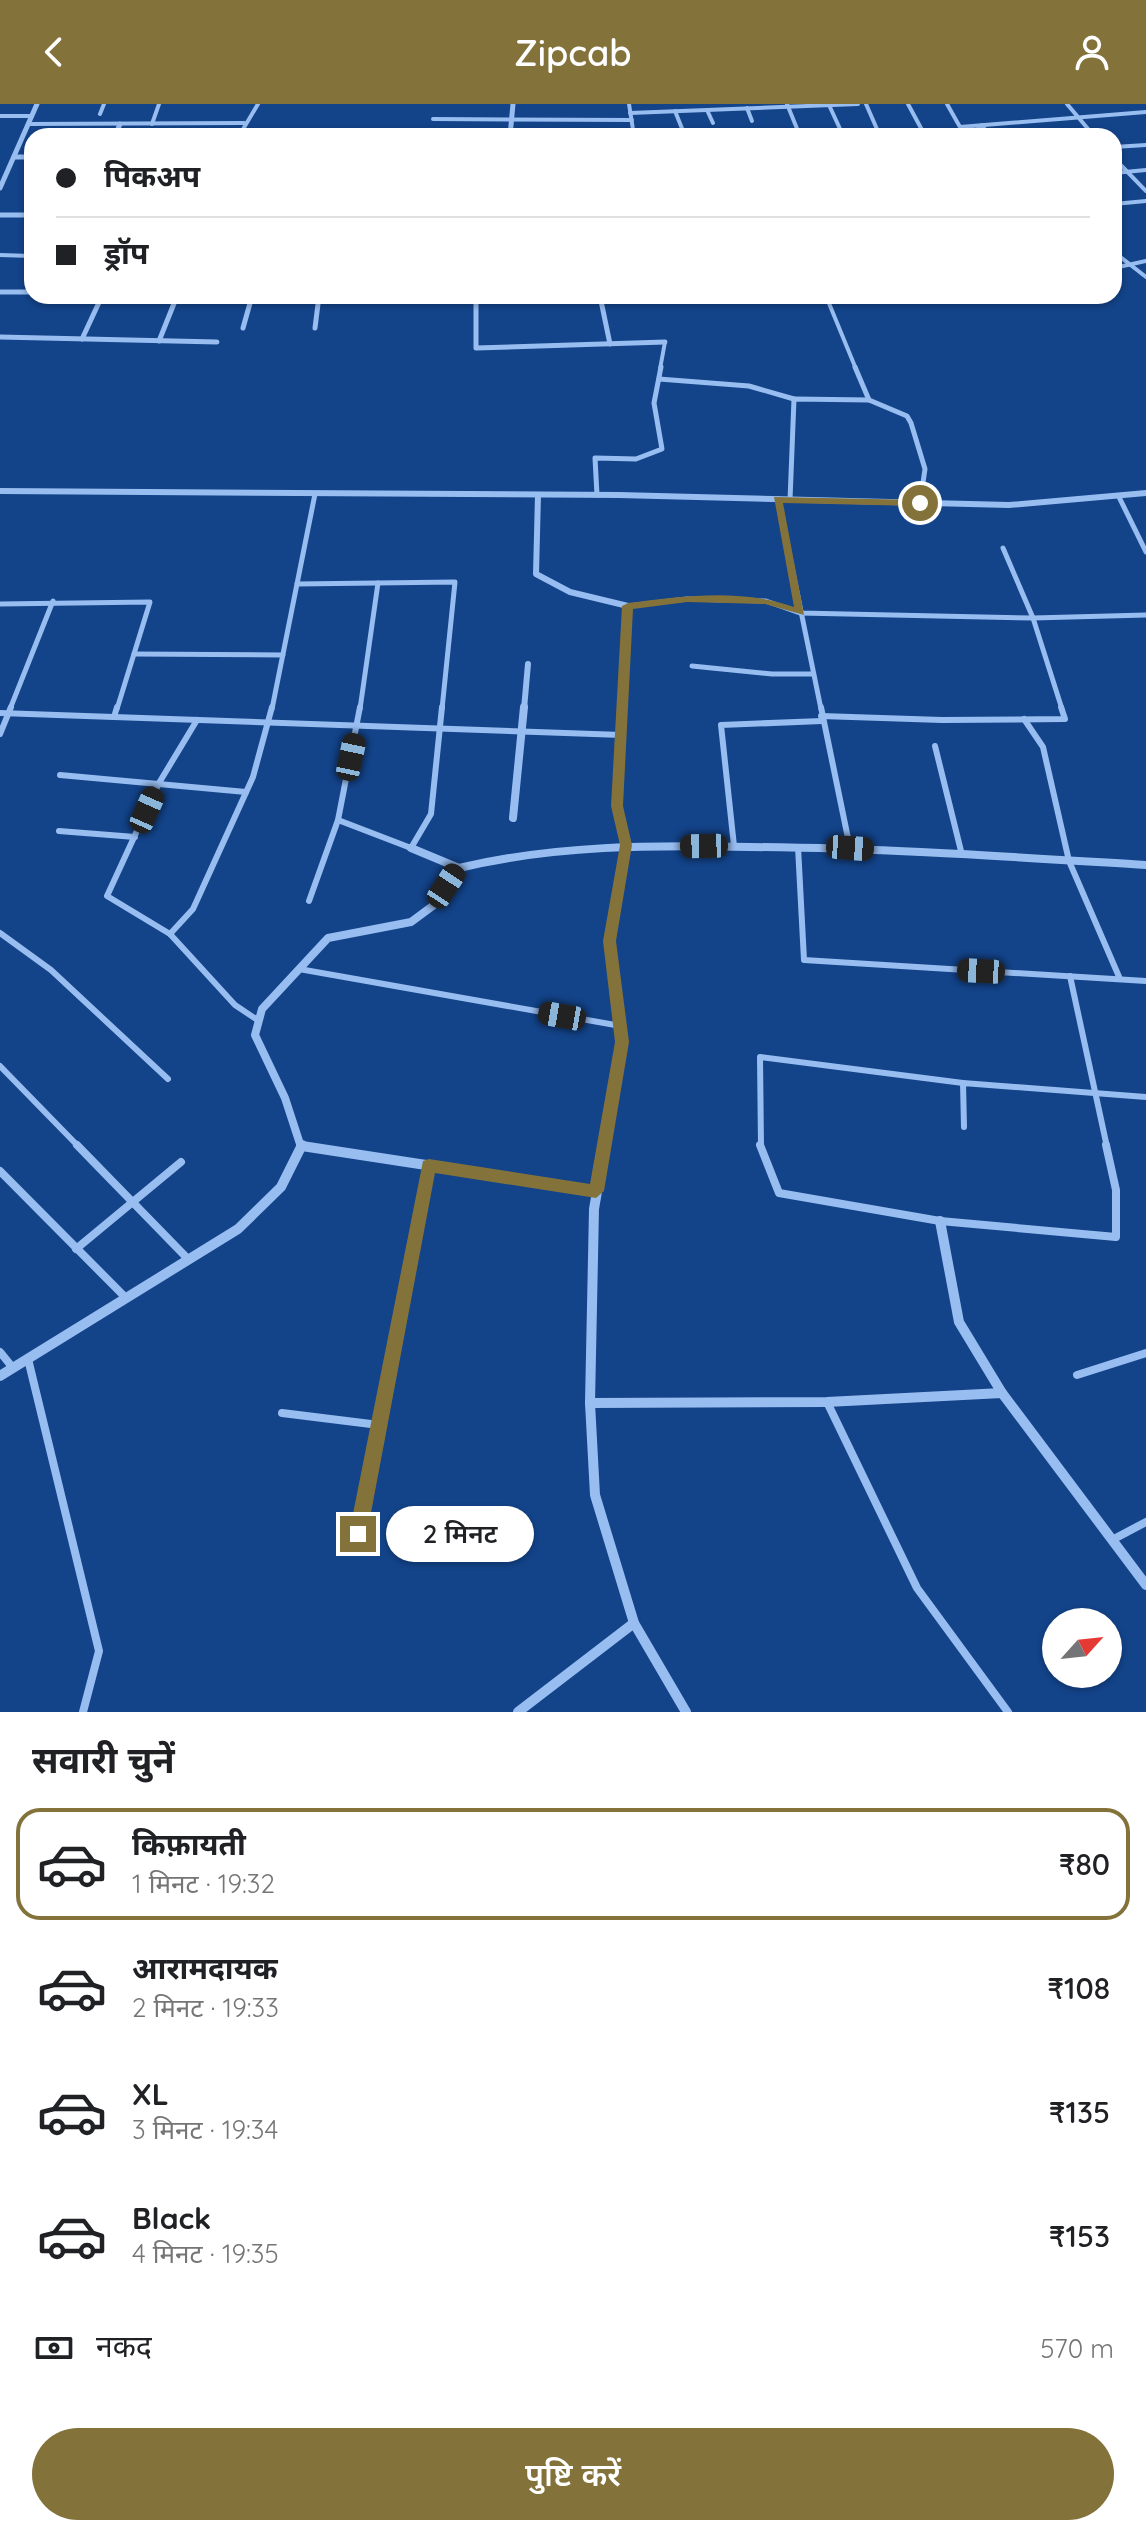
<!DOCTYPE html>
<html lang="hi">
<head>
<meta charset="utf-8">
<style>
	:root { --surface:#fff; --page:#f6f6f6; --text:#202124; --muted:#757577; --line:#e0e0e0; --accent:#84723b }
	body { margin:0; font-family:Quicksand,"Noto Sans Devanagari",sans-serif; background:var(--page); color:var(--text); height:100vh; display:flex; flex-direction:column; font-size:30px; white-space:nowrap }
	* { box-sizing:border-box; margin:0 }
	p { font-size:26px; color:var(--muted) }
	.icon { flex:none; width:44px; height:44px; fill:none; stroke:currentColor; stroke-width:2; stroke-linecap:round; stroke-linejoin:round }
	.map { position:relative; height:1608px; overflow:hidden }
	.sheet { display:flex; flex-direction:column; background:var(--surface); flex:1 }
	.sheet>* { flex:none }
	.banner { position:absolute; left:24px; top:24px; width:1098px; height:176px; border-radius:24px; box-shadow:0 2px 6px #0004; display:grid; align-content:center; height:176px; padding:0 32px; background:var(--surface) }
	.needle { width:52px; rotate:63deg }
	.fabs { position:absolute; left:1042px; top:1504px; display:grid; gap:16px }
	.fabs a { display:grid; place-items:center; width:80px; height:80px; border-radius:50%; background:var(--surface); box-shadow:0 2px 6px #0004; font-size:40px }
	.end { position:absolute; width:36px; height:36px; margin:-18px; border:10px solid #84723b; background:#fff; box-shadow:0 0 0 4px #fff }
	.from { border-radius:50% }
	.bubble { position:absolute; height:56px; border-radius:28px; background:var(--surface); box-shadow:0 2px 6px #0004; font-size:26px; font-weight:600; line-height:56px; text-align:center }
	.car { position:absolute; width:24px; height:48px; margin:-24px -12px; border-radius:10px; box-shadow:0 0 6px 2px #0007; background:linear-gradient(#222 24%,#8ab4d8 0 40%,#222 0 76%,#8ab4d8 0 86%,#222 0) }
	.banner b { display:flex; align-items:center; gap:28px; height:76px; font-size:30px }
	.banner b+b { border-top:2px solid var(--line) }
	.banner i { width:20px; height:20px; background:var(--text) }
	ul { padding:0; list-style:none }
	li { display:flex; align-items:center; gap:24px; height:112px; margin:0 16px 12px; padding:0 16px; border:4px solid transparent; border-radius:24px }
	li div { flex:1 }
	li b { display:block; font-size:30px }
	li em { font-style:normal; font-weight:600 }
	li.selected { border-color:var(--accent) }
	li>.icon { width:72px; height:72px; stroke-width:1.5 }
	h2 { padding:0 32px; font-size:36px; line-height:96px }
	.pay { display:flex; align-items:center; gap:20px; height:88px; padding:0 32px; font-size:30px }
	.pay p { margin-inline-start:auto }
	.cta { display:flex; gap:16px; margin-top:auto; padding:16px 32px }
	.cta a { flex:1; height:92px; border-radius:48px; background:var(--accent); color:#fff; font-size:32px; font-weight:600; line-height:92px; text-align:center }
	header { display:flex; justify-content:space-between; align-items:center; height:104px; padding:0 32px; background:var(--accent); color:#fff; font-size:36px; font-weight:600 }
	.map>svg:first-child { display:block }
</style>
</head>
<body>
<header><svg class="icon" aria-label="back" viewBox="0 0 24 24"><path d="M15 5l-7 7 7 7"/></svg>Zipcab<svg class="icon" aria-label="person" viewBox="0 0 24 24"><circle cx="12" cy="8" r="4"/><path d="M4 21q1-7 8-7t8 7"/></svg></header>
<div class="map">
<svg width="1146" height="1608" viewBox="0 0 1146 1608">
	<rect width="100%" height="100%" fill="#134389"/>
	<g fill="none" stroke-linecap="round" stroke-linejoin="round">
		<!-- service-far3 -->
		<g stroke="#98bdf0" stroke-width="4">
			<polyline points="629,0 634,32"/>
			<polyline points="787,0 800,32"/>
			<polyline points="866,0 880,32"/>
			<polyline points="908,0 922,26"/>
			<polyline points="947,0 960,23 1146,8"/>
			<polyline points="1067,0 1094,32"/>
			<polyline points="829,1 841,27"/>
			<polyline points="747,4 752,17"/>
			<polyline points="707,6 713,19"/>
			<polyline points="675,7 683,27"/>
			<polyline points="630,9 858,0"/>
			<polyline points="100,10 104,0"/>
			<polyline points="0,12 32,12"/>
			<polyline points="433,15 632,16"/>
			<polyline points="28,20 244,19"/>
			<polyline points="152,20 159,0"/>
			<polyline points="239,32 258,0"/>
			<polyline points="969,32 982,21 989,32"/>
			<polyline points="1114,43 1146,41"/>
			<polyline points="1114,54 1146,87"/>
			<polyline points="1114,69 1146,66"/>
			<polyline points="1114,100 1146,97"/>
			<polyline points="1114,148 1146,173"/>
			<polyline points="0,151 32,152"/>
			<polyline points="1114,164 1146,157"/>
			<polyline points="826,192 856,265"/>
			<polyline points="660,265 665,238"/>
		</g>
		<!-- service-far2 -->
		<g stroke="#98bdf0" stroke-width="5">
			<polyline points="855,263 869,296 907,312 911,319 925,365 920,399"/>
			<polyline points="659,275 749,282 794,295"/>
			<polyline points="597,391 595,354 636,355 662,345 654,299 661,263"/>
			<polyline points="1119,393 1146,448"/>
			<polyline points="778,395 821,605"/>
			<polyline points="790,396 794,295 869,296"/>
			<polyline points="1003,444 1033,514 1062,605"/>
			<polyline points="297,480 455,478 442,605"/>
			<polyline points="0,500 150,498 117,605"/>
			<polyline points="628,502 687,495 766,497 800,509 1033,514 1146,511"/>
			<polyline points="134,550 283,551"/>
			<polyline points="692,562 772,570 812,570"/>
			<polyline points="10,605 53,497"/>
			<polyline points="272,605 315,390"/>
			<polyline points="360,605 378,479"/>
		</g>
		<!-- service-far1 -->
		<g stroke="#98bdf0" stroke-width="6">
			<polyline points="821,603 850,744"/>
			<polyline points="0,609 622,631"/>
			<polyline points="821,612 942,616 1065,615 1061,603"/>
			<polyline points="114,613 117,603"/>
			<polyline points="1024,615 1043,643 1069,757 1120,875"/>
			<polyline points="197,616 159,679 107,792 170,830 235,901 259,917"/>
			<polyline points="0,630 11,603"/>
			<polyline points="935,642 962,751"/>
			<polyline points="60,671 246,688"/>
			<polyline points="338,716 411,744 431,710 442,603"/>
			<polyline points="59,727 135,733"/>
			<polyline points="734,742 721,621 822,617"/>
			<polyline points="798,743 804,856 1146,877"/>
			<polyline points="309,797 338,716 360,603"/>
			<polyline points="0,829 51,866 168,975"/>
			<polyline points="170,830 193,805 253,673 272,603"/>
			<polyline points="299,865 621,922"/>
			<polyline points="1070,872 1107,1043"/>
			<polyline points="0,962 79,1043"/>
			<polyline points="964,1023 963,979 1146,993"/>
			<polyline points="761,1043 760,953 963,979"/>
		</g>
		<!-- service -->
		<g stroke="#98bdf0" stroke-width="8">
			<polyline points="77,1041 189,1156"/>
			<polyline points="760,1041 779,1089 940,1117 1116,1133 1116,1086 1106,1041"/>
			<polyline points="0,1067 126,1194"/>
			<polyline points="76,1145 181,1058"/>
			<polyline points="0,1248 13,1264"/>
			<polyline points="28,1255 99,1547 83,1608"/>
			<polyline points="1077,1271 1146,1249"/>
			<polyline points="827,1298 917,1484 1008,1608"/>
			<polyline points="282,1309 379,1321"/>
			<polyline points="358,1430 429,1062"/>
			<polyline points="1112,1436 1146,1418"/>
		</g>
		<!-- minor-far3 -->
		<g stroke="#98bdf0" stroke-width="5">
			<polyline points="115,32 120,20"/>
			<polyline points="510,32 513,0"/>
			<polyline points="14,53 32,53"/>
			<polyline points="0,84 37,0"/>
			<polyline points="0,111 32,111"/>
			<polyline points="0,188 32,188"/>
			<polyline points="244,192 601,192"/>
			<polyline points="600,192 610,240"/>
			<polyline points="476,193 476,244 665,238"/>
			<polyline points="243,224 252,192"/>
			<polyline points="315,224 319,192"/>
			<polyline points="0,233 217,238"/>
			<polyline points="82,235 102,192"/>
			<polyline points="159,237 177,192"/>
		</g>
		<!-- minor-far2 -->
		<g stroke="#98bdf0" stroke-width="6">
			<polyline points="538,391 536,470 570,488 628,502 622,605"/>
			<polyline points="524,605 528,560"/>
		</g>
		<!-- minor-far1 -->
		<g stroke="#98bdf0" stroke-width="8">
			<polyline points="513,714 524,603"/>
			<polyline points="411,744 459,764"/>
			<polyline points="302,1042 310,1043"/>
			<path d="M301,1043L285,994L255,931L262,905L328,834L411,818L434,801L459,764C555,741 652,741 750,743C882,744 1014,753 1146,761"/>
			<polyline points="604,1043 622,938 609,837 626,741 617,702 622,603"/>
		</g>
		<!-- minor -->
		<g stroke="#98bdf0" stroke-width="10">
			<polyline points="605,1041 594,1105 590,1299 827,1298 1002,1289 1146,1481"/>
			<polyline points="302,1042 596,1087"/>
			<polyline points="940,1117 959,1218 1002,1289"/>
			<polyline points="0,1272 238,1125 281,1083 302,1041"/>
			<polyline points="590,1299 595,1391 634,1519 686,1608"/>
			<polyline points="518,1608 634,1519"/>
		</g>
		<!-- tertiary -->
		<polygon fill="#98bdf0" fill-rule="evenodd" points="0,384 619,388 1009,398 1146,386 1146,392 1009,404 619,394 0,390"/>
	</g>
	<!-- route -->
	<path fill="#84723b" d="M774,393L920,396L925,399L920,402L783,399L804,511L765,500L687,498L633,505L623,702L632,741L616,837L629,938L604,1087L596,1094L435,1069L367,1430L364,1436L358,1439L352,1436L349,1430L423,1057L429,1055L590,1080L615,938L603,837L620,741L611,702L622,502L628,499C682,492 741,484 794,503Z"/>
</svg>
<div class="fabs">
<a><svg class="needle" viewBox="-14 -14 28 28"><path d="M0-13l5 13h-10z" fill="#e53935"/><path d="M0 13l5-13h-10z" fill="#757577"/></svg></a>
</div>
<i class="end from" style="left:920px;top:399px"></i>
<i class="end" style="left:358px;top:1430px"></i>
<div class="bubble" style="left:386px;top:1402px;width:148px">2 मिनट</div>
<i class="car" style="left:351px;top:653px;rotate:12deg"></i>
<i class="car" style="left:147px;top:706px;rotate:24deg"></i>
<i class="car" style="left:704px;top:742px;rotate:269deg"></i>
<i class="car" style="left:850px;top:744px;rotate:94deg"></i>
<i class="car" style="left:446px;top:782px;rotate:33deg"></i>
<i class="car" style="left:981px;top:867px;rotate:273deg"></i>
<i class="car" style="left:562px;top:912px;rotate:280deg"></i>
<div class="banner">
<b><i class="from"></i>पिकअप</b>
<b><i></i>ड्रॉप</b>
</div>
</div>
<section class="sheet">
<h2>सवारी चुनें</h2>
<ul>
<li class="selected"><svg class="icon" aria-label="car" viewBox="0 0 24 24"><path d="M5 17H2v-5l4-1 3-4h7l3 4 3 1v5h-3M9 17h6M6 11h13"/><circle cx="7" cy="17" r="2"/><circle cx="17" cy="17" r="2"/></svg><div><b>किफ़ायती</b><p>1 मिनट · 19:32</p></div><em>₹80</em></li>
<li><svg class="icon" aria-label="car" viewBox="0 0 24 24"><path d="M5 17H2v-5l4-1 3-4h7l3 4 3 1v5h-3M9 17h6M6 11h13"/><circle cx="7" cy="17" r="2"/><circle cx="17" cy="17" r="2"/></svg><div><b>आरामदायक</b><p>2 मिनट · 19:33</p></div><em>₹108</em></li>
<li><svg class="icon" aria-label="car" viewBox="0 0 24 24"><path d="M5 17H2v-5l4-1 3-4h7l3 4 3 1v5h-3M9 17h6M6 11h13"/><circle cx="7" cy="17" r="2"/><circle cx="17" cy="17" r="2"/></svg><div><b>XL</b><p>3 मिनट · 19:34</p></div><em>₹135</em></li>
<li><svg class="icon" aria-label="car" viewBox="0 0 24 24"><path d="M5 17H2v-5l4-1 3-4h7l3 4 3 1v5h-3M9 17h6M6 11h13"/><circle cx="7" cy="17" r="2"/><circle cx="17" cy="17" r="2"/></svg><div><b>Black</b><p>4 मिनट · 19:35</p></div><em>₹153</em></li>
</ul>
<div class="pay"><svg class="icon" aria-label="cash" viewBox="0 0 24 24"><path d="M3 7h18v10H3z"/><circle cx="12" cy="12" r="2"/></svg>नकद<p>570 m</p></div>
<div class="cta"><a>पुष्टि करें</a></div>
</section>
</body>
</html>
